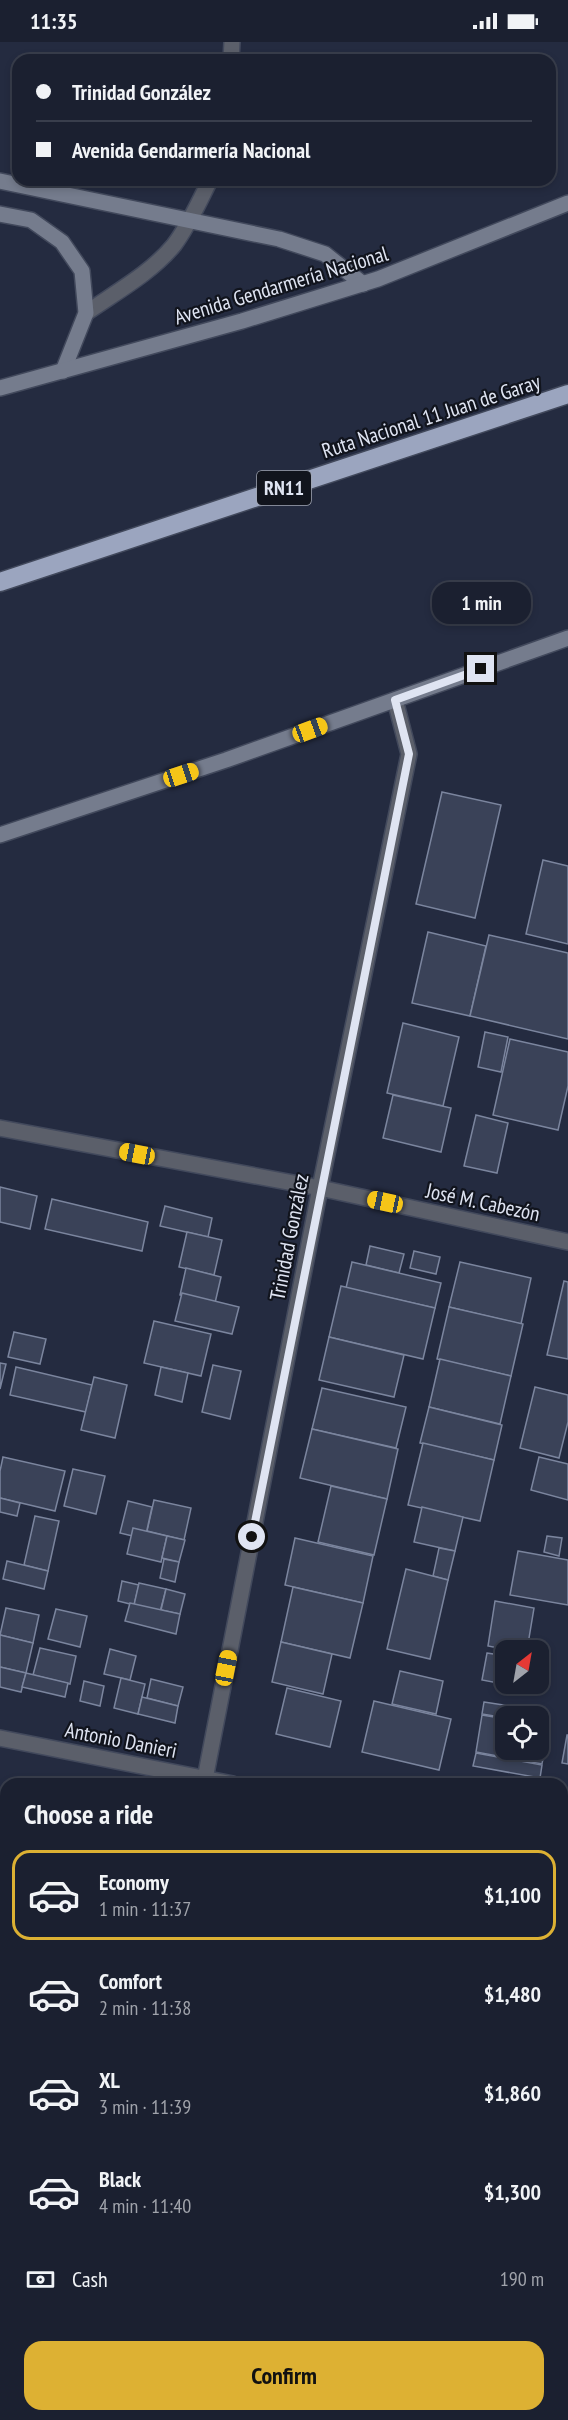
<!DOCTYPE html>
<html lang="en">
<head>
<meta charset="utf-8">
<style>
	:root { --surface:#1b2030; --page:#242838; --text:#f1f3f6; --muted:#a0a3ab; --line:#393e4c; --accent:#ddb133 }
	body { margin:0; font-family:"PT Sans Narrow",sans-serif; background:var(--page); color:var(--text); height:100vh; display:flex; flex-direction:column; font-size:22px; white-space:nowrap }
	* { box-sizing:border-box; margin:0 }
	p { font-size:20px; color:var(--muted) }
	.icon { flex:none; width:33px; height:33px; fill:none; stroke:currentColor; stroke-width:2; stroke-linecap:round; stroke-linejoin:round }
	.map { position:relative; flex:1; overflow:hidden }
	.drawer { position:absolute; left:0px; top:1736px; width:568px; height:644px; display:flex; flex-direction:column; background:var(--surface); border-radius:18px 18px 0 0; box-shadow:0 3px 9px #0003,0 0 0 2px var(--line) }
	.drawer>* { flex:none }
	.guide { position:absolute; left:12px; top:12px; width:544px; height:132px; border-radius:18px; box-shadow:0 3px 9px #0003,0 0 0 2px var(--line); display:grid; align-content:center; height:132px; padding:0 24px; background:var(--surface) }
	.needle { width:39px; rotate:31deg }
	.buttons { position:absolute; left:495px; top:1598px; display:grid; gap:12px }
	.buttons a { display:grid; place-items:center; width:54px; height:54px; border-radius:12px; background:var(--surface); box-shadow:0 3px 9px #0003,0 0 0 2px var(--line); font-size:30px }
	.end { position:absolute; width:27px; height:27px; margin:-14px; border:8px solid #dfe4f2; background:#111; box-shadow:0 0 0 3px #111 }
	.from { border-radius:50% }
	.bubble { position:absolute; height:42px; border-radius:18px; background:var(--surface); box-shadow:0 3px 9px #0003,0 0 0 2px var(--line); font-size:20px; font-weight:700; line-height:42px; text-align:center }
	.car { position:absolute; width:18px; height:36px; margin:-18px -9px; border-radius:8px; box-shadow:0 0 4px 2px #0007; background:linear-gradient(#f5c518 24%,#345 0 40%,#f5c518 0 76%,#345 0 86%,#f5c518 0) }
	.guide b { display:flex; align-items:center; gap:21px; height:57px; font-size:22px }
	.guide b+b { border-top:2px solid var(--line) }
	.guide i { width:15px; height:15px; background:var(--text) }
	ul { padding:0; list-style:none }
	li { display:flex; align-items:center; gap:18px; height:90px; margin:0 12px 9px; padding:0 12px; border:3px solid transparent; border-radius:18px }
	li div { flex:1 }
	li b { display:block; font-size:22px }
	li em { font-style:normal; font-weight:700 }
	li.selected { border-color:var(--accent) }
	li>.icon { width:54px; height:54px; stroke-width:1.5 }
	h2 { padding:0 24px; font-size:27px; line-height:72px }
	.pay { display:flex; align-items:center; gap:15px; height:66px; padding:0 24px; font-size:22px }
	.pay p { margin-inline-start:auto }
	.action { display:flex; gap:12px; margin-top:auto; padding:12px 24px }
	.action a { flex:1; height:69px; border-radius:18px; background:var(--accent); color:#111; font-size:24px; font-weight:700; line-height:69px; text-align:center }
	.status { display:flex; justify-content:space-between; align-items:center; height:42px; padding:0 30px; background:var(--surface); direction:ltr }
	.status svg { height:16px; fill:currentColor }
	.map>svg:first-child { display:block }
</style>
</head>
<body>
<div class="status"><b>11:35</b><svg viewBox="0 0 49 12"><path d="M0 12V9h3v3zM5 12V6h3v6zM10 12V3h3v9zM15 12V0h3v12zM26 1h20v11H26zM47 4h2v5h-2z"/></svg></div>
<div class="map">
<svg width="568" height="2378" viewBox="0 0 568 2378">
	<rect width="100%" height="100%" fill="#242b40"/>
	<!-- building -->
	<g fill="#3a4258" stroke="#7b859e" stroke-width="1.5">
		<polygon points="442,750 501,763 475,876 416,862"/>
		<polygon points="543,818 568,824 568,902 526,892"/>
		<polygon points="428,890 486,904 470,974 412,961"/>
		<polygon points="489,893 568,911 568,997 470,974"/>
		<polygon points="403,981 459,995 443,1064 387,1051"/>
		<polygon points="485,990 508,995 501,1030 478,1025"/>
		<polygon points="510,997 568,1010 568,1044 558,1088 493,1073"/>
		<polygon points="393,1053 451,1066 441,1110 383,1096"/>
		<polygon points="476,1073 508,1081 497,1131 464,1124"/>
		<polygon points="0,1145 37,1154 30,1187 0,1180"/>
		<polygon points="52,1157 148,1180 142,1209 45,1187"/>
		<polygon points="165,1164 212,1176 208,1195 160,1184"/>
		<polygon points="187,1190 222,1198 214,1233 179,1225"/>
		<polygon points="370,1204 404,1212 399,1231 366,1223"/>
		<polygon points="414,1209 440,1215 436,1232 410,1226"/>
		<polygon points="352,1220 441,1241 435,1266 346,1246"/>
		<polygon points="460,1220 531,1236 521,1282 449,1265"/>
		<polygon points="186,1226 221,1235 215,1261 180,1253"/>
		<polygon points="564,1239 568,1240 568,1317 547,1313"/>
		<polygon points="341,1244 435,1266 423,1317 329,1295"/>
		<polygon points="182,1251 239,1265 232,1292 175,1279"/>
		<polygon points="449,1265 523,1282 511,1334 437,1317"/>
		<polygon points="154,1279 211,1292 201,1334 144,1321"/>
		<polygon points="14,1290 46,1297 40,1322 8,1315"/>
		<polygon points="329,1295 404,1313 394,1355 319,1338"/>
		<polygon points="440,1317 511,1334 500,1382 429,1365"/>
		<polygon points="0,1321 6,1322 0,1347"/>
		<polygon points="213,1323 241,1329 230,1377 202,1370"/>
		<polygon points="16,1325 92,1343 86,1370 10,1353"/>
		<polygon points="161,1325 188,1331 182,1360 155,1353"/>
		<polygon points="94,1335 127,1343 115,1396 81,1388"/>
		<polygon points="535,1345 568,1353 568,1380 559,1416 520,1406"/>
		<polygon points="322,1346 406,1365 396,1406 312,1387"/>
		<polygon points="429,1365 502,1383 494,1418 420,1401"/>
		<polygon points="312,1387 398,1407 387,1457 300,1436"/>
		<polygon points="423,1401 494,1418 480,1479 408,1463"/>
		<polygon points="3,1415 65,1429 55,1469 0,1456 0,1429"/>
		<polygon points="539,1415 568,1422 568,1458 531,1448"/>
		<polygon points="73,1427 105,1434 96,1472 64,1464"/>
		<polygon points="331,1444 387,1457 374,1513 318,1500"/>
		<polygon points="0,1456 20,1461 17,1474 0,1470"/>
		<polygon points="154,1458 191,1466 184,1498 147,1489"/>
		<polygon points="128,1459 152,1465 145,1497 120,1491"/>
		<polygon points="422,1465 463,1475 455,1509 414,1500"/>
		<polygon points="35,1474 59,1479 48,1529 24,1523"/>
		<polygon points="133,1486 167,1494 161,1520 127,1512"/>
		<polygon points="167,1494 185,1498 179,1520 162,1516"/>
		<polygon points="547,1494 562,1496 559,1514 544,1510"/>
		<polygon points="295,1496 373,1514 363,1561 285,1543"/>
		<polygon points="439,1506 455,1509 448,1538 433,1534"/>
		<polygon points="518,1509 568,1518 568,1563 510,1553"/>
		<polygon points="164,1517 179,1520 175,1540 160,1536"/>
		<polygon points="7,1519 48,1529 44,1547 3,1537"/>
		<polygon points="406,1527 448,1538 430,1617 387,1607"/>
		<polygon points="122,1539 139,1543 134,1563 118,1559"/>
		<polygon points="139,1541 166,1547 160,1570 134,1563"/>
		<polygon points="293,1545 363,1561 350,1616 281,1600"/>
		<polygon points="166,1547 185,1552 180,1572 161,1568"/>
		<polygon points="495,1559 534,1566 527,1608 508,1608 488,1604"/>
		<polygon points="130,1561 180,1572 176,1592 125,1579"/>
		<polygon points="6,1566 39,1573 33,1601 0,1593"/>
		<polygon points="56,1567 87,1574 80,1605 48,1597"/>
		<polygon points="0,1593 33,1601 26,1631 0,1625"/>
		<polygon points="281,1600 332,1612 323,1652 272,1640"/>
		<polygon points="40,1606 76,1614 70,1642 33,1633"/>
		<polygon points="110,1607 136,1614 130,1638 104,1632"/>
		<polygon points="487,1611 506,1614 506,1641 521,1641 520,1645 482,1638"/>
		<polygon points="0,1625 26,1631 21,1650 0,1645"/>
		<polygon points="400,1629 443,1639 436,1672 392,1662"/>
		<polygon points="26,1631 68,1641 65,1655 22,1645"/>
		<polygon points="121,1636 145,1642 138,1672 114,1666"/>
		<polygon points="151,1637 183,1645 178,1664 147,1656"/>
		<polygon points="84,1639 104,1644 100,1664 80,1659"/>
		<polygon points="287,1646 341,1659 330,1705 276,1692"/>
		<polygon points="142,1655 178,1664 175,1681 138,1672"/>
		<polygon points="374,1659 451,1677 439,1728 362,1710"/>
		<polygon points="484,1660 516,1665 514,1674 506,1674 506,1676 482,1672"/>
		<polygon points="482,1673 506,1677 506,1707 538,1707 538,1683 549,1685 542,1722 476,1710"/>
		<polygon points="567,1693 568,1693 568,1722 562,1721"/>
		<polygon points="476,1711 542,1723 540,1736 473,1724"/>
		<polygon points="0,1798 6,1799 6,1812 0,1810"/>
		<polygon points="562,1855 568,1856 568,1892 562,1891"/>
		<polygon points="562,1894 568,1895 568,1924 562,1923"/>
		<polygon points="0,1933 6,1935 6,1952 2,1968 0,1967"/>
		<polygon points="562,2009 568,2010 568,2027 562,2026"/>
		<polygon points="567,2030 568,2030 568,2066 562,2065"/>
		<polygon points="0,2048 6,2049 6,2075 0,2074"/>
		<polygon points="562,2116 568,2117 568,2174 565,2174 562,2196"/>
		<polygon points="0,2201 6,2202 6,2251 0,2250"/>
		<rect x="562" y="2250" width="6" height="48"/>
	</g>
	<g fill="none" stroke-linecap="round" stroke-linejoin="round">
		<defs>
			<g id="street">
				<polyline points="231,18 232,0"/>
				<path d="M86,271C116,250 151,231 174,203C189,183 199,160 210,138"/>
				<polyline points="0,1086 320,1146 568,1200"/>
				<polyline points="0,1696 233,1742"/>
				<polyline points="204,1742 320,1146 409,712 395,658"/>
				<polyline points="562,1807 568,1808"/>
				<polyline points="0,2305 6,2306"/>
				<polyline points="336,2373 361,2378"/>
				<polyline points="85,2378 86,2373"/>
			</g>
			<g id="secondary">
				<polyline points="0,139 279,197 325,212 363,242"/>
				<polyline points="0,172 31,178 62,200 82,229 86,271 63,329"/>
				<polyline points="0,346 242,279 378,237 568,161"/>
				<polyline points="0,793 226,718 568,596"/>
			</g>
			<polyline id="highway" points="0,540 568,352"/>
		</defs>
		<!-- street casing -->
		<use href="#street" stroke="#42495c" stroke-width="18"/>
		<!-- secondary casing -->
		<use href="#secondary" stroke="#42495c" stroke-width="18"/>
		<!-- highway casing -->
		<use href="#highway" stroke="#42495c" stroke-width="21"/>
		<!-- street -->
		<use href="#street" stroke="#5b5f6a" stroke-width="15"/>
		<!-- secondary -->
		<use href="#secondary" stroke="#757c8d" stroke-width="15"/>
		<!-- highway -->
		<use href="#highway" stroke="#9ba5bf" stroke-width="18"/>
	</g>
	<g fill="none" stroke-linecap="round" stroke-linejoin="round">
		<!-- route -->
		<polyline stroke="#dfe4f2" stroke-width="8" points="252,1495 409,712 395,658 481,627"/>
	</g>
	<g text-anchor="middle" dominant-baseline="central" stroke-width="4.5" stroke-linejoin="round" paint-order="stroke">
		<!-- shield labels -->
		<rect fill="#11141d" stroke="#a1a6b2" stroke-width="1.5" x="257" y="429" width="54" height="34" rx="4.5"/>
		<g font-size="20" font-weight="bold" fill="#dfe4f2">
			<text x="284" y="446">RN11</text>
		</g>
		<!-- street labels -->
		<g font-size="21" fill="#dfe4f2" stroke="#11141d">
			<text transform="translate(281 243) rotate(-17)">Avenida Gendarmería Nacional</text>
			<text transform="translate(431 374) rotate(-18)">Ruta Nacional 11 Juan de Garay</text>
			<text transform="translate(483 1160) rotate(12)">José M. Cabezón</text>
			<text transform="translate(289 1195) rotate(-79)">Trinidad González</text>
			<text transform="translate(121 1698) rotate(11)">Antonio Danieri</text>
		</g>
	</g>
</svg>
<div class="buttons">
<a><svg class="needle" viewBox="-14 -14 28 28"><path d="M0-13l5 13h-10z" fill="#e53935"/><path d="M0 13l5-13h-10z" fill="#a0a3ab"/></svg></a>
<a><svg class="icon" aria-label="locate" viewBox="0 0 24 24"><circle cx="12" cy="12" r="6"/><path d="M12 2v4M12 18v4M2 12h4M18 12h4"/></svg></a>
</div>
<i class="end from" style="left:252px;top:1495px"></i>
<i class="end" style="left:481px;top:627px"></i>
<div class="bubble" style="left:432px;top:540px;width:99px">1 min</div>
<i class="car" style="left:310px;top:688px;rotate:70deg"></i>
<i class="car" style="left:181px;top:733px;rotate:72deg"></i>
<i class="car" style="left:137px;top:1112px;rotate:281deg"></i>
<i class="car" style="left:385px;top:1160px;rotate:282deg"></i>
<i class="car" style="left:226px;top:1626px;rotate:11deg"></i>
<div class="guide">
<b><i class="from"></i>Trinidad González</b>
<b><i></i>Avenida Gendarmería Nacional</b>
</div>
<section class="drawer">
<h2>Choose a ride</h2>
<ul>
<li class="selected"><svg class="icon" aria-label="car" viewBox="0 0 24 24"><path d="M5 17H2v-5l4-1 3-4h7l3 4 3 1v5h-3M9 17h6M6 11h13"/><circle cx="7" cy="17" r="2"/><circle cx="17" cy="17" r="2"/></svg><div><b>Economy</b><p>1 min · 11:37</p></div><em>$1,100</em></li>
<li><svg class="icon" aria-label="car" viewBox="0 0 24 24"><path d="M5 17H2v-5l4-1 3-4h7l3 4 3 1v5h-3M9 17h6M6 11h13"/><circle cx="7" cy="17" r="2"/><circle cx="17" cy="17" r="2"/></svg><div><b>Comfort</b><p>2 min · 11:38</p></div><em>$1,480</em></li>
<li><svg class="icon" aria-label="car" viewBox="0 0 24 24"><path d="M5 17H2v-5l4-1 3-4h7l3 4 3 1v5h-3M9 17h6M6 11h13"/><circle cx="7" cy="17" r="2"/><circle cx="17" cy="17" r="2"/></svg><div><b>XL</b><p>3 min · 11:39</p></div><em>$1,860</em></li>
<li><svg class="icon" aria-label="car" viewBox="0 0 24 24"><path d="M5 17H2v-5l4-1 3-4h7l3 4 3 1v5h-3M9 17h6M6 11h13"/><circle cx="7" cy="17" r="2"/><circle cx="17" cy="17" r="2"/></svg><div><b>Black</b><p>4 min · 11:40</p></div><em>$1,300</em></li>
</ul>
<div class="pay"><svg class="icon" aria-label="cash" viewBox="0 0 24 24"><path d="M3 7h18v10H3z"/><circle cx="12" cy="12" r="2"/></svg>Cash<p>190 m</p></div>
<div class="action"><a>Confirm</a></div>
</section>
</div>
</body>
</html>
